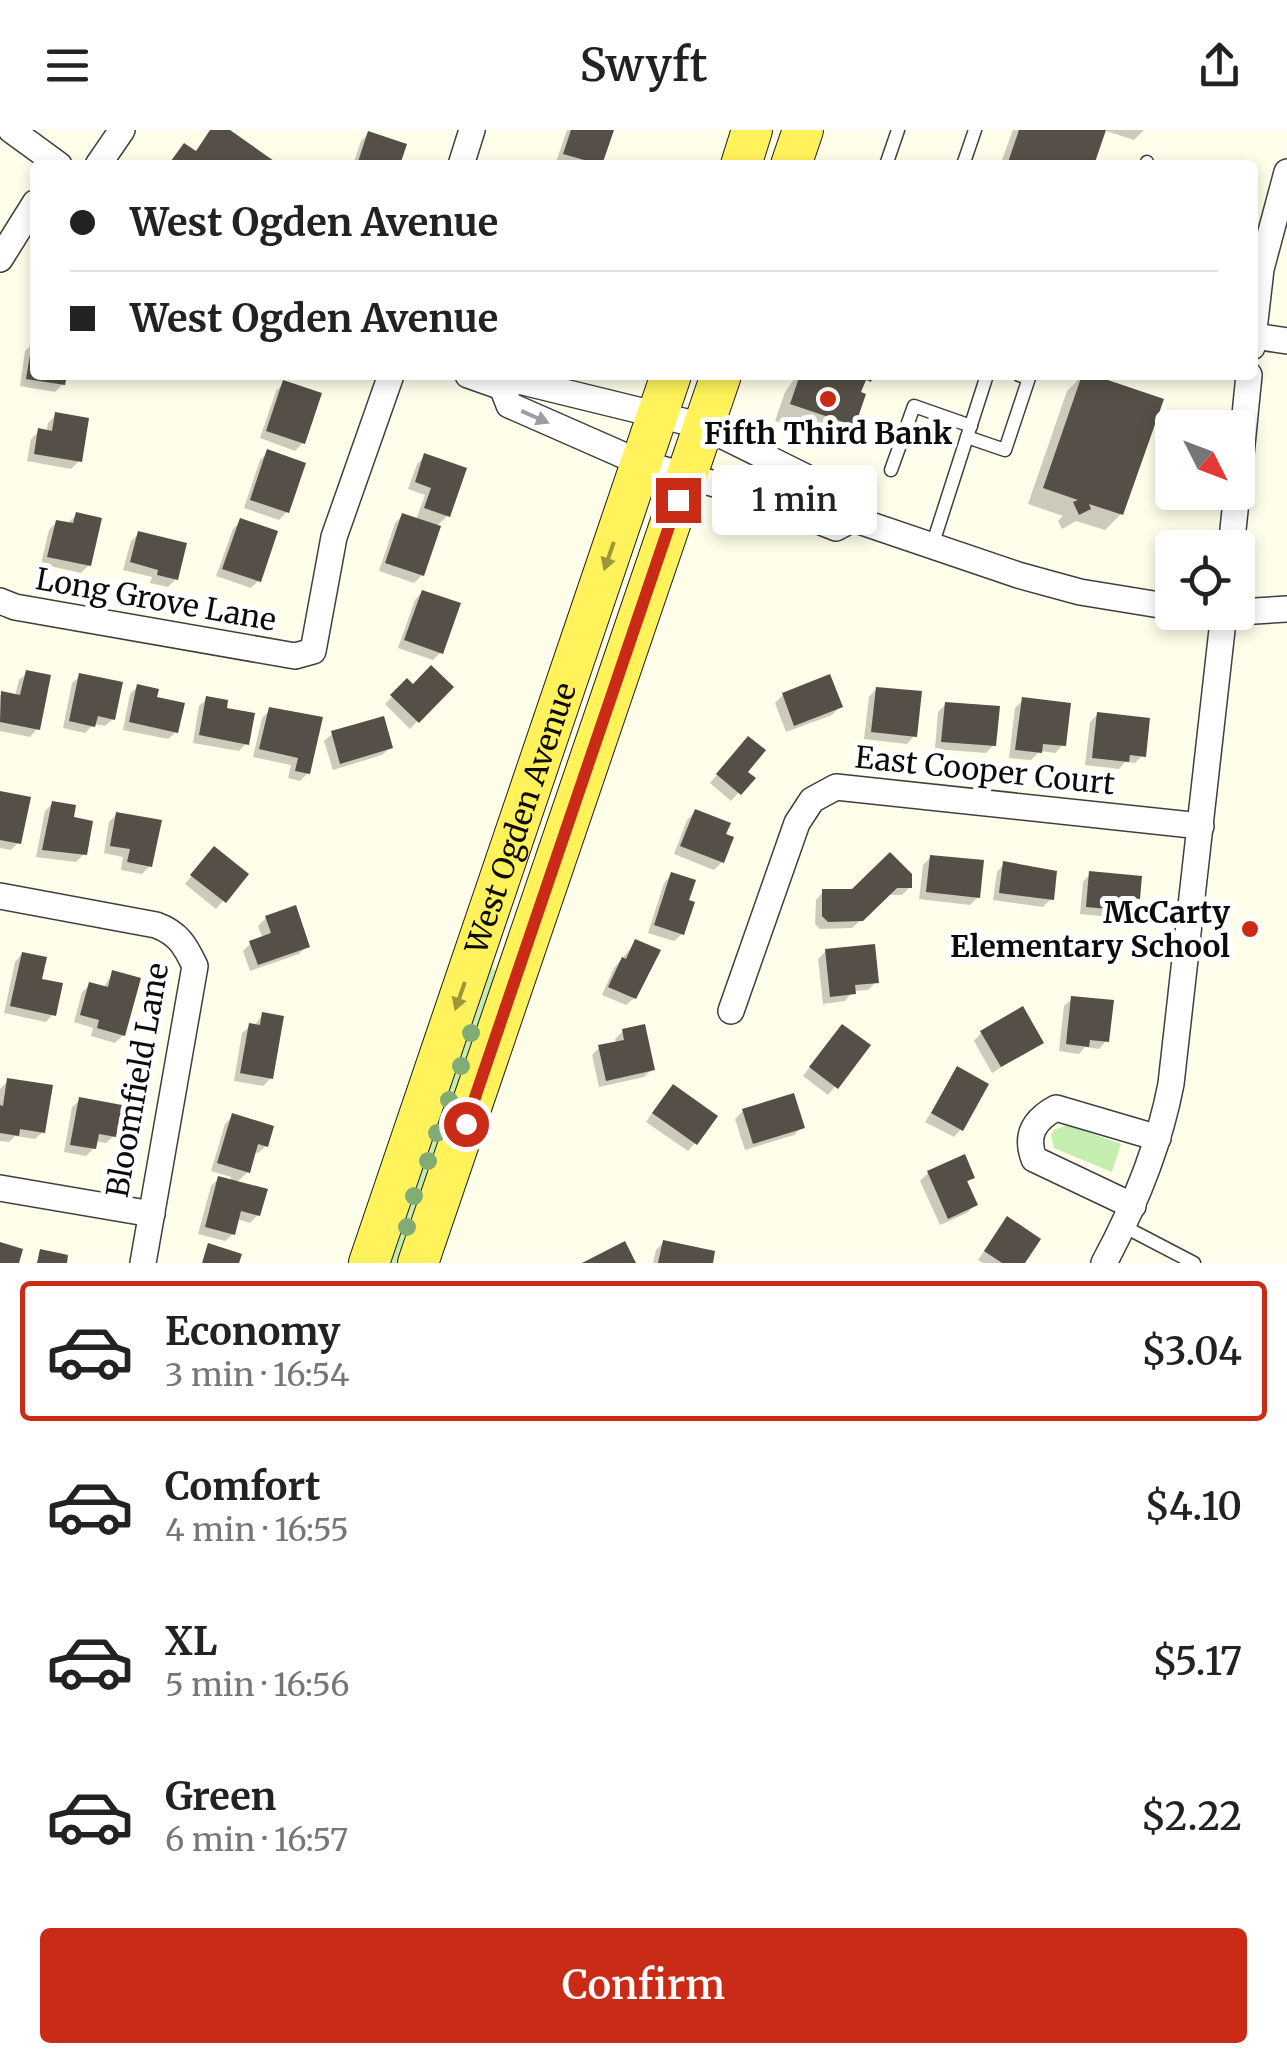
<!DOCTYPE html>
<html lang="en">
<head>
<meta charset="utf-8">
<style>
	:root { --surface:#fff; --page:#f6f6f6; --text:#222; --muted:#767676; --line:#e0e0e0; --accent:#c92b16 }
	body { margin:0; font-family:Merriweather,serif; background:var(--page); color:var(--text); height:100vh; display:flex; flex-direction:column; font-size:38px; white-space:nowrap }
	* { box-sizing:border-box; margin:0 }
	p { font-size:32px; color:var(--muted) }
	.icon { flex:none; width:55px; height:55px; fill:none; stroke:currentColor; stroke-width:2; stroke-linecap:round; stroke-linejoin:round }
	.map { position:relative; height:1133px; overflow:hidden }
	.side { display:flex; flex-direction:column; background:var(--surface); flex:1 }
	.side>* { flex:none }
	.banner { position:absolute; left:30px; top:30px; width:1228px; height:220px; border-radius:10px; box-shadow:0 5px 15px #0003; display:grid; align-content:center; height:220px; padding:0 40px; background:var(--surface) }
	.needle { width:65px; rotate:132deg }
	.tools { position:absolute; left:1155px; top:280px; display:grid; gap:20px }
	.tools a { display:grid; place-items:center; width:100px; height:100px; border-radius:10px; background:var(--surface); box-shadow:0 5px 15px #0003; font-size:50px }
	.end { position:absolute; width:45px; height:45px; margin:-22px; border:12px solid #c92b16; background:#fff; box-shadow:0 0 0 5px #fff }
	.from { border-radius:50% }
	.bubble { position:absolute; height:70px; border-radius:10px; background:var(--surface); box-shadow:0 5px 15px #0003; font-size:32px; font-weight:600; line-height:70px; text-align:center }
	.banner b { display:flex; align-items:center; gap:35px; height:95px; font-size:38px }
	.banner b+b { border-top:2px solid var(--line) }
	.banner i { width:25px; height:25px; background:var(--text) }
	ul { padding:18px 0 0; list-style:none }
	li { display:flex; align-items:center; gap:30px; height:140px; margin:0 20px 15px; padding:0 20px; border:5px solid transparent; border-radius:10px }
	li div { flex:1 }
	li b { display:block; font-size:38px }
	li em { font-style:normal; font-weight:600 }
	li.current { border-color:var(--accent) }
	li>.icon { width:90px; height:90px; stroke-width:1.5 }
	.button { display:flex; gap:20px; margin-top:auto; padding:20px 40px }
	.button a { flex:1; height:115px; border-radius:10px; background:var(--accent); color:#fff; font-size:40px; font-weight:600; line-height:115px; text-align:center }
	header { display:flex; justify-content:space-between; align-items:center; height:130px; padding:0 40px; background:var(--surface); font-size:45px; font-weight:600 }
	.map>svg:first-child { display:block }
</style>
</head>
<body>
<header><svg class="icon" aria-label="menu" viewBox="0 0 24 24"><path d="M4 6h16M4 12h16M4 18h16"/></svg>Swyft<svg class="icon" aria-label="share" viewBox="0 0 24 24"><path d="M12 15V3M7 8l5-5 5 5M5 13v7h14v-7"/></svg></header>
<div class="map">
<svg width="1287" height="1133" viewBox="0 0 1287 1133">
	<rect width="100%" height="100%" fill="#fffeea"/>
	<!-- green -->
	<g fill="#c6edb0">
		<polygon points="486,836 496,840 472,925 402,1133 386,1133"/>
		<polygon points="1068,995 1121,1014 1112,1042 1054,1018 1051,1005 1054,1000"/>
	</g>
	<!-- shadow -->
	<g fill="#0003">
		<polygon points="567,0 612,0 600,35 556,32"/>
		<polygon points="1013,0 1144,0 1134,10 1103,0 1091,35 1000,35"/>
		<polygon points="369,3 397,35 353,35 361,11"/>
		<polygon points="33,213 35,245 64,245 63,254 55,262 20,256 25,221"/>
		<polygon points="870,245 860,259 853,295 837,311 775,291 785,262 795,248 791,245"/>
		<polygon points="1083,245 1121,384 1105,400 1076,391 1062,399 1058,391 1063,386 1028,374 1067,261"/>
		<polygon points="284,253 303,313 295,321 260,308 276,261"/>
		<polygon points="56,285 79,331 71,339 27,331 31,309 39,301 46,302 48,293"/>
		<polygon points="268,322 287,382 279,390 244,378 260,330"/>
		<polygon points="425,326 448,385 436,397 422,445 414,453 379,441 395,393 403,385 416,390 425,365 408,359 417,334"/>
		<polygon points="76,385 89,435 81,443 41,434 49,400 57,392 68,393"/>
		<polygon points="241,391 259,450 251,458 216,446 233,399"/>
		<polygon points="139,403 176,449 168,457 150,453 152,447 123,440 131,411"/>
		<polygon points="422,462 441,522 433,530 398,518 415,470"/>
		<polygon points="27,543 37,599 30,607 0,601 0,565 15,566 19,550"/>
		<polygon points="80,546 113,589 105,596 94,594 85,603 63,598 72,553"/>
		<polygon points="407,551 413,557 450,557 410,599 385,574"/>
		<polygon points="138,556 154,569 176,602 168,609 123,600 130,564"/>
		<polygon points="876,559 914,606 907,614 864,609 869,567"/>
		<polygon points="783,565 840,577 832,585 786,602 775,573"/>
		<polygon points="207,569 224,580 247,613 239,621 193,613 199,576"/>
		<polygon points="1023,570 1063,615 1055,623 1040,621 1031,630 1009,628 1015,578"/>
		<polygon points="946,574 994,615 986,623 935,619 938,582"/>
		<polygon points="270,580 308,643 300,651 288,648 291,635 253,627 262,588"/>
		<polygon points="1098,584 1143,625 1135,633 1125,632 1119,639 1085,635 1090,592"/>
		<polygon points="332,604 390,618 382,625 333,640 324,611"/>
		<polygon points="741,617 745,642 752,648 731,671 710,653"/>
		<polygon points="0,663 19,712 11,720 0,718"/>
		<polygon points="53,673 84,724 76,732 36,727 45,681"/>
		<polygon points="695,682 722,732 714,740 674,724 687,690"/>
		<polygon points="117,684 150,736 142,744 121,740 123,727 104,723 109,692"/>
		<polygon points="207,727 246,744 216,779 185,754"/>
		<polygon points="931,727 978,767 970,775 919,769 923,735"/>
		<polygon points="1004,734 1051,769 1043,777 993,770 997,742"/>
		<polygon points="1090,744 1137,768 1129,776 1118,775 1110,787 1080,784 1083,752"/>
		<polygon points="671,745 686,771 682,804 674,811 648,803 664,753"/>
		<polygon points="910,757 902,765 887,765 852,798 820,799 815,794 816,770 823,762"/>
		<polygon points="266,788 307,816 299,824 250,841 243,821 251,813 263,809 258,796"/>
		<polygon points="636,812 634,868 626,875 602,865 614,838"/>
		<polygon points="826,821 876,852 868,860 853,861 845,871 823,874 818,829"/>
		<polygon points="22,824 53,884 46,892 4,883 15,832"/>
		<polygon points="113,843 123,905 115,913 91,906 93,898 74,892 82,862 90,855 103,858"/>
		<polygon points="1072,869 1106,911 1099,919 1085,917 1079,924 1059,921 1064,876"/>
		<polygon points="263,884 271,948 263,956 234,951 242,903 250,896 254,896"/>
		<polygon points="623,901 652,939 644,947 599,957 592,925 599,918 616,914 615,909"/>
		<polygon points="981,903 1041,912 992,943 974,911"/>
		<polygon points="834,905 867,916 828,965 803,946"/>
		<polygon points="958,939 961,999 954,1007 925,992"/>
		<polygon points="8,951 43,1002 35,1009 15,1006 9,1012 0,1011 0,959"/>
		<polygon points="665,965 695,1013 688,1021 646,992"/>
		<polygon points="80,970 114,1006 106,1013 95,1011 94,1018 86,1026 64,1022 72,977"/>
		<polygon points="743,981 802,997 794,1005 745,1020 735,989"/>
		<polygon points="233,986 266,1016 258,1023 253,1022 248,1042 236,1053 258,1085 250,1093 237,1089 233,1104 225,1111 198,1104 211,1056 219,1048 230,1051 231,1047 211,1041 225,994"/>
		<polygon points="928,1043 972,1047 966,1054 975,1075 967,1083 940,1095 920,1051"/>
		<polygon points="1000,1097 1037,1109 1022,1133 983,1133 978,1130"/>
		<polygon points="664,1112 712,1123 710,1133 653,1133 656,1120"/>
	</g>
	<!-- building -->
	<g fill="#554f47">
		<polygon points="210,0 230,0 274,31 271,35 168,35 184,13 196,21"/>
		<polygon points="571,0 614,0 602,35 563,24"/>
		<polygon points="1019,0 1106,0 1094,35 1007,35"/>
		<polygon points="368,1 407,14 400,35 357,35"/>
		<polygon points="33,207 35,245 67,245 65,255 26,249"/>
		<polygon points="800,245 873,245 871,252 866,250 861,262 866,264 855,296 790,274"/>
		<polygon points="1082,245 1093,245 1164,269 1123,385 1089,374 1091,379 1079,385 1073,372 1078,370 1043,358"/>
		<polygon points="283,250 322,263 305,314 266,301"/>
		<polygon points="55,282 89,288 82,332 34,324 38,298 52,301"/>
		<polygon points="267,319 306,333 289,383 250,370"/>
		<polygon points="424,323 467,338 450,387 424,378 431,358 415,352"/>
		<polygon points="76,382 102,388 91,436 47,427 56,390 73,393"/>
		<polygon points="402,383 441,396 424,446 385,433"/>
		<polygon points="240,388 278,401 261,452 222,439"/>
		<polygon points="138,401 187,413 178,450 157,445 158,440 130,432"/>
		<polygon points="422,460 461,473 443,524 404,510"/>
		<polygon points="431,535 454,557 419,593 390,565 407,548 413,554"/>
		<polygon points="26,540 51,545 40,600 0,592 1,561 20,565"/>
		<polygon points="79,543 123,552 115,590 98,586 95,597 69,591"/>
		<polygon points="830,544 843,577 794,596 782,563"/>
		<polygon points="137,554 159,559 157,567 185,573 178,603 129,592"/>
		<polygon points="876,557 922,561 917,607 871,602"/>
		<polygon points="206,566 228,570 227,578 255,583 249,615 199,605"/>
		<polygon points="1022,567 1071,573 1066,616 1043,614 1042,623 1015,620"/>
		<polygon points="945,572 1000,576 996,616 941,612"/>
		<polygon points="269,577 323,587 310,644 295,641 298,628 259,619"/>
		<polygon points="1097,582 1150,588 1146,627 1130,625 1129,632 1092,628"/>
		<polygon points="384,586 393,618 340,634 331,601"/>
		<polygon points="748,606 766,620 748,642 756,648 741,665 716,644"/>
		<polygon points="0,661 31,667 21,714 0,710"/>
		<polygon points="52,671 76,675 74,687 93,691 87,725 42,720"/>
		<polygon points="695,679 731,693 726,704 734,707 724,733 680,716"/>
		<polygon points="116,682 162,690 152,737 127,732 130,719 110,716"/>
		<polygon points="214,716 249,744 226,773 190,745"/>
		<polygon points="890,722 912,744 912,758 897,758 863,791 828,792 822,786 822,759 852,759"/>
		<polygon points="930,725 984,730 980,768 926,762"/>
		<polygon points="1003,731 1057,741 1054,770 999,763"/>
		<polygon points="1089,741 1142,746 1140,769 1122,768 1120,780 1086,777"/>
		<polygon points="671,742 696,750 689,770 695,772 684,805 654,795"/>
		<polygon points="296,775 310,817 258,835 249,811 271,803 265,786"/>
		<polygon points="635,809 661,820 636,869 608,857 622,827 626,829"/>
		<polygon points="875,814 879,853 855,855 856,864 830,867 825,819"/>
		<polygon points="22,822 47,827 42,849 63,853 56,886 10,876"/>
		<polygon points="112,840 141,848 125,906 97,898 99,890 80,885 89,852 108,857"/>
		<polygon points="1071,866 1114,870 1109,912 1090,910 1089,917 1066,914"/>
		<polygon points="1023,876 1044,913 1001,937 980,901"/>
		<polygon points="262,882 284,886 273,949 240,943 249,893 260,895"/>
		<polygon points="645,894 655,940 606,951 598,915 624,910 622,899"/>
		<polygon points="842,894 871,915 838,959 809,937"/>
		<polygon points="957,936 989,954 963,1001 931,983"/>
		<polygon points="7,948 53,955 45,1003 20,999 19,1006 0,1003 0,975 3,976"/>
		<polygon points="673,954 718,986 697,1015 652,983"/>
		<polygon points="794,963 805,998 753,1014 742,979"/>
		<polygon points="79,967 122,975 116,1007 99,1004 96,1019 70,1015"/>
		<polygon points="232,983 274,996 268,1017 258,1014 250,1043 217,1033"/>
		<polygon points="965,1024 975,1048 967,1051 978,1075 948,1089 927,1041"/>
		<polygon points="218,1046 268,1059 260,1086 241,1081 235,1105 205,1097"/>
		<polygon points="1007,1086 1041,1109 1025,1133 1002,1133 984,1121"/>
		<polygon points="663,1110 715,1121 713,1133 658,1133"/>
		<polygon points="625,1111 636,1133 582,1133"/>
		<polygon points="0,1112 23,1119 19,1133 0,1133"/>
		<polygon points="208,1113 242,1124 239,1133 202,1133"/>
		<polygon points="40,1119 68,1125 67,1133 37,1133"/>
	</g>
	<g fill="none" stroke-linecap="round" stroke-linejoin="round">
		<defs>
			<g id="lane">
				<polyline points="886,35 898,0"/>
				<polyline points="963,35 975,0"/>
				<polyline points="1146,35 1147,32"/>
				<polyline points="967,307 1005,320 1029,248 1019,245"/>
				<polyline points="891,340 914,276 971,296"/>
				<polyline points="932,416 987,245"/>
				<polyline points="1123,1096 1194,1133"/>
			</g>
			<g id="street">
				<polyline points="11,0 59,35"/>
				<polyline points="98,35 122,0"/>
				<polyline points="461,35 472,0"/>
				<polyline points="0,129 35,73"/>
				<polyline points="1254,206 1287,211"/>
				<polyline points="1252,217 1261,139 1287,42"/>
				<polyline points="468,245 502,257 519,251 703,296 844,366 853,389 1018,445 1080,462 1172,477"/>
				<polyline points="502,257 509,275 641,333 750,364 836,398 853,389"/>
				<polyline points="1238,354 1249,245"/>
				<polyline points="1231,418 1237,362"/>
				<polyline points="0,471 15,477 295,526 313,521 334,407 391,245"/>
				<polyline points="1238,482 1287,479"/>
				<path d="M0,766L156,795C178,803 185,815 195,836L143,1133"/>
				<polyline points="731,881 797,693 812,670 836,657 1201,696"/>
				<polyline points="0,1058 152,1084"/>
				<path d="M1133,1076L1034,1029C1025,1005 1034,990 1056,978L1158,1008"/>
				<path d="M1104,1133C1134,1077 1159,1017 1171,954L1224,482"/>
			</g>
			<g id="primary">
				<polyline points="741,35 752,0"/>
				<polyline points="791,35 803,0"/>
				<path id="s1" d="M369,1133L671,245"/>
				<polyline points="418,1133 721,245"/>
			</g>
		</defs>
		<!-- lane casing -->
		<use href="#lane" stroke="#3f3f3f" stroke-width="15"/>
		<!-- street casing -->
		<use href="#street" stroke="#3f3f3f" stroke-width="28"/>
		<!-- primary casing -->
		<use href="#primary" stroke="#1d1d1d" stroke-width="42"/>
		<!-- lane -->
		<use href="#lane" stroke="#fff" stroke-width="12"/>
		<!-- street -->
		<use href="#street" stroke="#fff" stroke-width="25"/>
		<!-- primary -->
		<use href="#primary" stroke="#fff25a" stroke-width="40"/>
	</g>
	<!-- trees -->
	<g fill="#81ac75">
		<circle cx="471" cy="903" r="9"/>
		<circle cx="461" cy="936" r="9"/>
		<circle cx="449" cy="970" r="9"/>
		<circle cx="437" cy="1003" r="9"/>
		<circle cx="428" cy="1031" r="9"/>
		<circle cx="414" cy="1066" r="9"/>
		<circle cx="407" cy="1097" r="9"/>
	</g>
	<!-- one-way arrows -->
	<defs><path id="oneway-solid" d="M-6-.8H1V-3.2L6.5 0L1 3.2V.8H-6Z" transform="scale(2.5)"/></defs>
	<use fill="#9e9e9e" href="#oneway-solid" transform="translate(535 287) rotate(24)"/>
	<g fill="#9e963b">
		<use href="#oneway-solid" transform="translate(609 426) rotate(109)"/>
		<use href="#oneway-solid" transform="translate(460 866) rotate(109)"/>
	</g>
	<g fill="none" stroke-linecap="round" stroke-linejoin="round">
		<!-- route -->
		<polyline stroke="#c92b16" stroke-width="12" points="466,994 678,370"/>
	</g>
	<!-- markers -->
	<g fill="#c92b16" stroke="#fff" stroke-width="4">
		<circle cx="828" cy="269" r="10"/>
		<circle cx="1250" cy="799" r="10"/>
	</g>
	<g text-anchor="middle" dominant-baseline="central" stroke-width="10" stroke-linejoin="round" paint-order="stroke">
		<!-- poi labels -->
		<g font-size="30" font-weight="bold" fill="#0c0c0c" stroke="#fff">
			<text x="828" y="303">Fifth Third Bank</text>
			<text x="1230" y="782" text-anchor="end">McCarty<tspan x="1230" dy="34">Elementary School</tspan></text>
		</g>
		<!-- street labels -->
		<g font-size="30" fill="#0c0c0c" stroke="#fff">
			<text transform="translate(156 469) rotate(10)">Long Grove Lane</text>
			<text transform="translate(985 640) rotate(6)">East Cooper Court</text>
			<text stroke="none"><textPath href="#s1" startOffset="470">West Ogden Avenue</textPath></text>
			<text transform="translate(137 950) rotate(-80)">Bloomfield Lane</text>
		</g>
	</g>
</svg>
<div class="tools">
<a><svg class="needle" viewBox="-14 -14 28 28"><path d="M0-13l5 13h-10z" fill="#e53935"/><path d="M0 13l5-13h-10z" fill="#767676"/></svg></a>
<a><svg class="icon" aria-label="locate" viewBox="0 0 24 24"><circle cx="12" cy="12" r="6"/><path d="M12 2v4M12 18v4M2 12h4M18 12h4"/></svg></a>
</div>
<i class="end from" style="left:466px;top:994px"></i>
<i class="end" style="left:678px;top:370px"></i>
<div class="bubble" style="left:712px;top:335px;width:165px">1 min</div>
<div class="banner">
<b><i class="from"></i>West Ogden Avenue</b>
<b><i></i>West Ogden Avenue</b>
</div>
</div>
<section class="side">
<ul>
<li class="current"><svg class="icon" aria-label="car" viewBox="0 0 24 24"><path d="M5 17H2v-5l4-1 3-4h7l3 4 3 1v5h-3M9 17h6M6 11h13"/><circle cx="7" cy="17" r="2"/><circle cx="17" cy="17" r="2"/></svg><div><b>Economy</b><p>3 min · 16:54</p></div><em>$3.04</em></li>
<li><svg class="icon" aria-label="car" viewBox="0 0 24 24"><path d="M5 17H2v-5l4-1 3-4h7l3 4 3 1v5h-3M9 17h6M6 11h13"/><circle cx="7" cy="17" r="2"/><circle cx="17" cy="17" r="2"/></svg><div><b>Comfort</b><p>4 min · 16:55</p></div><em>$4.10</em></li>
<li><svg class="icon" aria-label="car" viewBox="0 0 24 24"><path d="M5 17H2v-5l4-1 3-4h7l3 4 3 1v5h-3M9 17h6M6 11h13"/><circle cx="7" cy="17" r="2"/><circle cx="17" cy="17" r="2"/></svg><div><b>XL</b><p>5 min · 16:56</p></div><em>$5.17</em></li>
<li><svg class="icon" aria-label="car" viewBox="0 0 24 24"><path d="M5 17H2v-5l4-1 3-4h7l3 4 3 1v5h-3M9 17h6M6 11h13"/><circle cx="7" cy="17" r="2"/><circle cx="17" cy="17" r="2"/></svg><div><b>Green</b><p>6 min · 16:57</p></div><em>$2.22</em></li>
</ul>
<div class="button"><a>Confirm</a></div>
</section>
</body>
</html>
